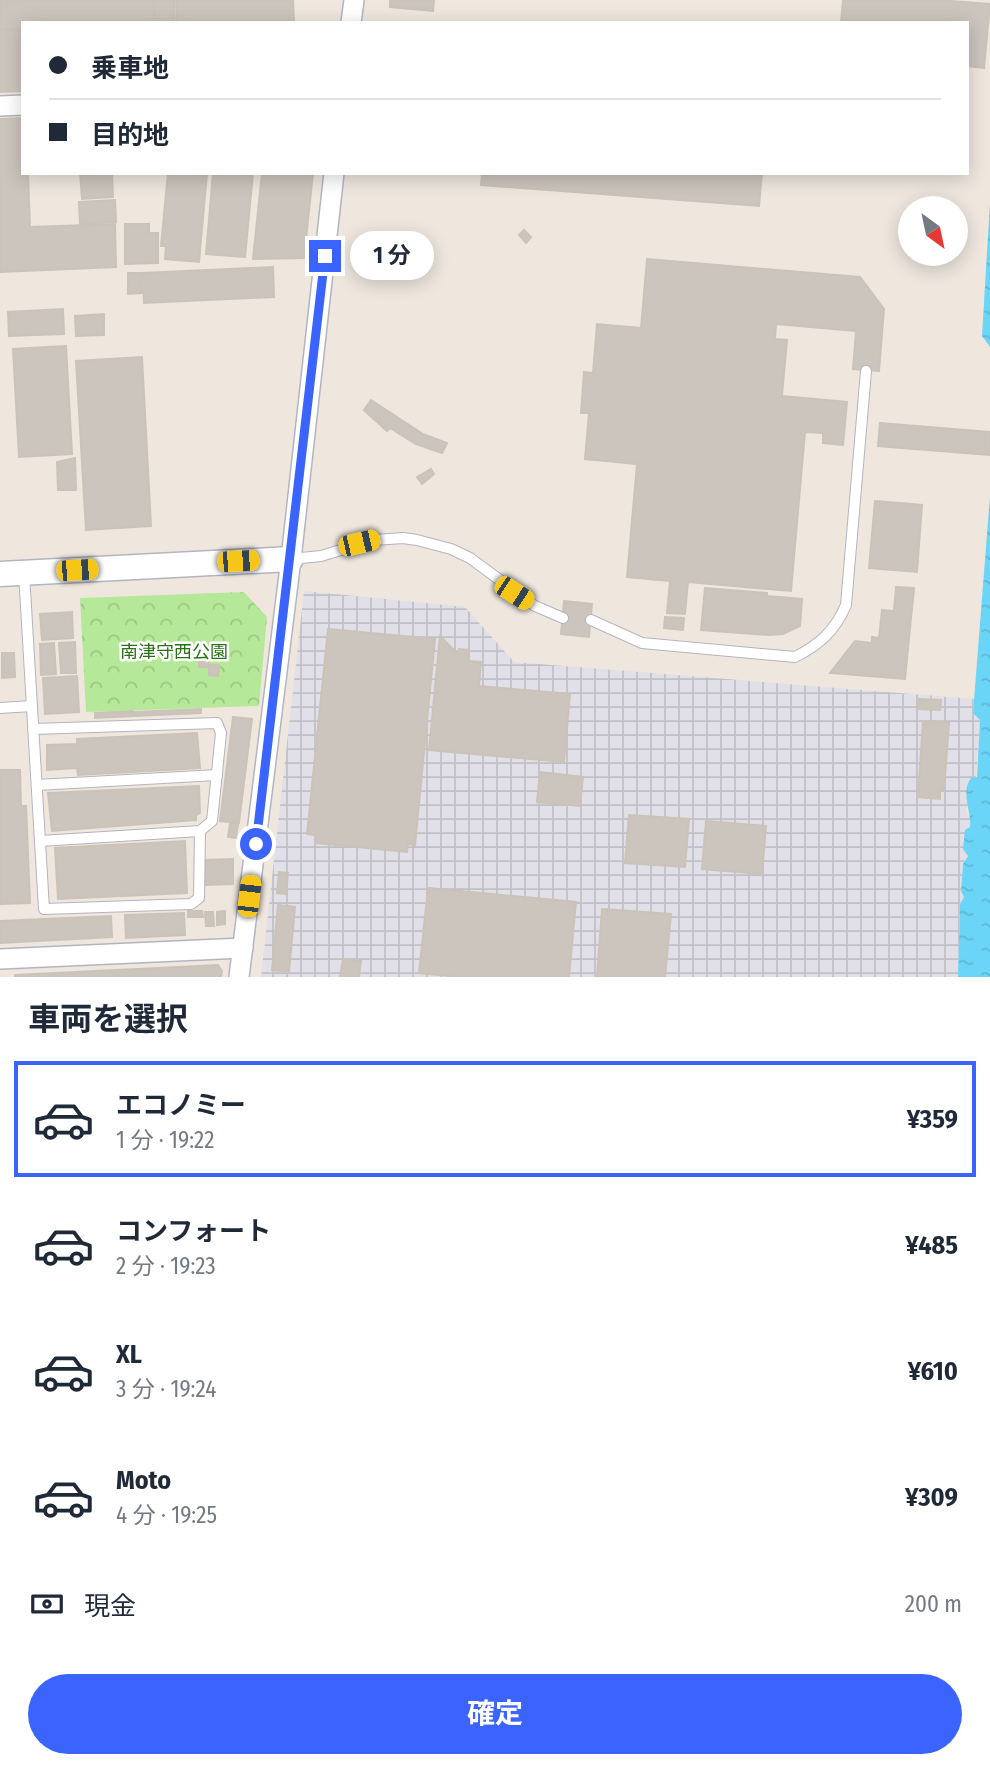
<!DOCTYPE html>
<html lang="ja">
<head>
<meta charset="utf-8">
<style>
	:root { --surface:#fff; --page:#f6f6f7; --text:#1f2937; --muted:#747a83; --line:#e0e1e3; --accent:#3b64ff }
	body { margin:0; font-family:"Fira Sans Condensed","Noto Sans JP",sans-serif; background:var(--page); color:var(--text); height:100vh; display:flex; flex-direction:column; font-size:26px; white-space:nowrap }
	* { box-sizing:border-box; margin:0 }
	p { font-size:23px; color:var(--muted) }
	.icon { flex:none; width:38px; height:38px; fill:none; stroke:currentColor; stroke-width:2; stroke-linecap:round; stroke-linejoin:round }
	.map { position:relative; height:977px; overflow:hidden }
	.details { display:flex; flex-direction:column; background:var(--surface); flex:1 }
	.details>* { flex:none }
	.top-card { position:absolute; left:21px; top:21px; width:948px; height:154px; border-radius:0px; box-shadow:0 4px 18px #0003; display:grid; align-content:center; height:154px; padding:0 28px; background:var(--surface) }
	.needle { width:46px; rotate:147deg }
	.tools { position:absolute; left:898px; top:196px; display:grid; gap:14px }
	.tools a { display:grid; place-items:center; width:70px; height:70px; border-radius:50%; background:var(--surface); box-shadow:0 4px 18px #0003; font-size:35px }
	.end { position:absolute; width:32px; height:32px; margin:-16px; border:9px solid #3b64ff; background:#fff; box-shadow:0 0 0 4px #fff }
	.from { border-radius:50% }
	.bubble { position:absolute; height:49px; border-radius:24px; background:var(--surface); box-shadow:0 4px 18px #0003; font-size:23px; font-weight:700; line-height:49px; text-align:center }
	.car { position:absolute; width:21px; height:42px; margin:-21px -10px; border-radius:9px; box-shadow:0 0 5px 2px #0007; background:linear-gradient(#f5c518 24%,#345 0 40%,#f5c518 0 76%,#345 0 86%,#f5c518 0) }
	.top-card b { display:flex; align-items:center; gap:24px; height:66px; font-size:26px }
	.top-card b+b { border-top:2px solid var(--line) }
	.top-card i { width:18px; height:18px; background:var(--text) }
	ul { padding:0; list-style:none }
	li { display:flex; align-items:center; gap:21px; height:116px; margin:0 14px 10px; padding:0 14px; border:4px solid transparent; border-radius:0px }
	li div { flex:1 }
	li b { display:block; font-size:26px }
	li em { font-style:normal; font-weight:700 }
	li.active { border-color:var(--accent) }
	li>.icon { width:63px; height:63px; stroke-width:1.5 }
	h2 { padding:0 28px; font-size:32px; line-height:84px }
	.pay { display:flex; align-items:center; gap:18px; height:77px; padding:0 28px; font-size:26px }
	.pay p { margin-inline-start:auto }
	.action { display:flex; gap:14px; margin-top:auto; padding:14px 28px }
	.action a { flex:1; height:80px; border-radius:42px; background:var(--accent); color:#fff; font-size:28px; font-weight:700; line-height:80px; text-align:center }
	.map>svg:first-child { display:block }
</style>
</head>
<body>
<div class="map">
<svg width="990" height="977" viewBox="0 0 990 977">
	<defs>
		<pattern id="industrial-grid" width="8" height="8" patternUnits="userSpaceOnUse" patternTransform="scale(1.75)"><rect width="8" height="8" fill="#e1dfe7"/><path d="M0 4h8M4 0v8" fill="none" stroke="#c1c0c6"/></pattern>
		<pattern id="forest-crowns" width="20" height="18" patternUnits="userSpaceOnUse" patternTransform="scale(1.75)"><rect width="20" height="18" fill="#b5e898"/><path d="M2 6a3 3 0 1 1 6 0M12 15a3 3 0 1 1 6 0" fill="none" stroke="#9cc783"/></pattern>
		<pattern id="water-ripples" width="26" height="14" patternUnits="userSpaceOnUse" patternTransform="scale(1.75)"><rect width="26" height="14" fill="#6bd5f7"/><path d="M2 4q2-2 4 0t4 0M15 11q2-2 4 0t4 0" fill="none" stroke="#5db7d4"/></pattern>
	</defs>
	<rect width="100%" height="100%" fill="#efe7de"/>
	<!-- industrial -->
	<polygon fill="url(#industrial-grid)" points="304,591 465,607 514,662 974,699 973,713 980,720 976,777 966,811 971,819 968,855 963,864 961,891 964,897 960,904 958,977 261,977"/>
	<!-- forest -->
	<polygon fill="url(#forest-crowns)" points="244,592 267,617 259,706 86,712 80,598"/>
	<!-- water -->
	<g fill="url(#water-ripples)">
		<polygon points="990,203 990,347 982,336"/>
		<path d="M990,496V977H958L960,904L964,897L961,891L963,864L968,856L963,849L965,830L970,827C972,812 960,793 971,778L977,777L980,720L973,713Z"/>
	</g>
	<!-- building -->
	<g fill="#cbc5bd" stroke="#cbc3b7" stroke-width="2">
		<polygon points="0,0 154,0 155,22 23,23 23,29 0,30"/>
		<polygon points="154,0 174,0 175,23 142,23 155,22"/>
		<polygon points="176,0 293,0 294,23 177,23"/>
		<polygon points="390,0 434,0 433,11 390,7"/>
		<polygon points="843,0 937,0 990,4 984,68 968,66 968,23 841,23"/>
		<polygon points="23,29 23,91 0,92 0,30"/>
		<polygon points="23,118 23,173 28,173 30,227 115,224 116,267 0,272 0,119"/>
		<polygon points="80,173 112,173 113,197 82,199"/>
		<polygon points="168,173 207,173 199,262 165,259 166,246 161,246"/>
		<polygon points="213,173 253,173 245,257 206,254"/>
		<polygon points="262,173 313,173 304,258 253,259"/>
		<polygon points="482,173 762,173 759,206 481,185"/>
		<polygon points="115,200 116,222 80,224 79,202"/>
		<polygon points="125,224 149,224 149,233 158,233 158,263 125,264"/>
		<polygon points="524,230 531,237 526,243 519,235"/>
		<polygon points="647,259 860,277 884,309 879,371 853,369 856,331 776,324 775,339 787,340 782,396 847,402 843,445 823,443 823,433 805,432 791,591 688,582 685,614 667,613 670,581 627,577 637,464 585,459 589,413 581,413 584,372 593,373 597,324 641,328"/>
		<polygon points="273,267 274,297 144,303 143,273"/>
		<polygon points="128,273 141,273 142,293 128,294"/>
		<polygon points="63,309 64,334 9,336 8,312"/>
		<polygon points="104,314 104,335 76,336 75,316"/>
		<polygon points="66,346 72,454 19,457 13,349"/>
		<polygon points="142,357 151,526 86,530 76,361"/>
		<polygon points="371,400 423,434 447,443 442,453 416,444 390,428 387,431 364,410"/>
		<polygon points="880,423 990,432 990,455 878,446"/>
		<polygon points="75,458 76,490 58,490 57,462"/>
		<polygon points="431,469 434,474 422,484 417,477"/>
		<polygon points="875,501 922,505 917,572 869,568"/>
		<polygon points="896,587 914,588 905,679 830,673 855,641 872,643 872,637 879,638 882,610 894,611"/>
		<polygon points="705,588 767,593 767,596 802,599 800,626 783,634 769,635 701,630"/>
		<polygon points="564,601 592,604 589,637 561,634"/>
		<polygon points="72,612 73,638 42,640 40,614"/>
		<polygon points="665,617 684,618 683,630 664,628"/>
		<polygon points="328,629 435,639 415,845 408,844 407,852 316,843 316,835 307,834"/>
		<polygon points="440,636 459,655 459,649 469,650 468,661 481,662 479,686 570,694 564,762 429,750"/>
		<polygon points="75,642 76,673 61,673 59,643"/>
		<polygon points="54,643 56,674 41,675 40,644"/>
		<polygon points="199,649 210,649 209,665 219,665 218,676 209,675 209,667 199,667"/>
		<polygon points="2,653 14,653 15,677 2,678"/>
		<polygon points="77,676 79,712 45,714 43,678"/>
		<polygon points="918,699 941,700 940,710 917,709"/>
		<polygon points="201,709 201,713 135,716 135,712"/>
		<polygon points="133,711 133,716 95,718 95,713"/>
		<polygon points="233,717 252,719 239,823 220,821"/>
		<polygon points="923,721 949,723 944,789 940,789 940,799 918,797"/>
		<polygon points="197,733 200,768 78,775 77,768 47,770 47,745 77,744 77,739"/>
		<polygon points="0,770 20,770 21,806 26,806 30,903 0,904"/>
		<polygon points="540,772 583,777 580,806 537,802"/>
		<polygon points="199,786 200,813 196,815 196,820 52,831 48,793"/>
		<polygon points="629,815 689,819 685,867 625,863"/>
		<polygon points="706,821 766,826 762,874 702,869"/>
		<polygon points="230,823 238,824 236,838 228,837"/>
		<polygon points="185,841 187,893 58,899 55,848"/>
		<polygon points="233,859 233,884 205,885 205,860"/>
		<polygon points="279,872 288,873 286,894 277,893"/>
		<polygon points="428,888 576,902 569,977 459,977 419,973"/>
		<polygon points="278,905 295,907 289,972 272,970"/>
		<polygon points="602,909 671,914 665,977 597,977"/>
		<polygon points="188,911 202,911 203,917 188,917"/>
		<polygon points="225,911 225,924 217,925 217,912"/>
		<polygon points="205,912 213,912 214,926 206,926"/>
		<polygon points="184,913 185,935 126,938 125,915"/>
		<polygon points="111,916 112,937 0,943 0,921"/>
		<polygon points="343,959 361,961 359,977 340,977"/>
		<polygon points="218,965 222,971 221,977 15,977 15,975"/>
	</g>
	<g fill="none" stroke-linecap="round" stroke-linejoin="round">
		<defs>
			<g id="service">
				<polyline points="291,559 321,556 374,540 403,538 417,540 451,549 470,558 535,606 563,618"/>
				<polyline points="24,573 44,909 191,904 199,898 200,831 212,821 221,733 217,723 33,729"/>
				<path d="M591,620L642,643L795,657C819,645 835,631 846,605L866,371"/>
				<polyline points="0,708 32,706"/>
				<polyline points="37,785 217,775"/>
				<polyline points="40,841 200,831"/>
			</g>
			<g id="minor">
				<polyline points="351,23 354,0"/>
				<polyline points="0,106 23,105"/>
				<polyline points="0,959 243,948"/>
				<polyline points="239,977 291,559 334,173"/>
			</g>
			<polyline id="tertiary" points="0,574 291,559"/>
		</defs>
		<!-- service casing -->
		<use href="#service" stroke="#b2b5c1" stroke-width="12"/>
		<!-- minor casing -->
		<use href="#minor" stroke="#b2b5c1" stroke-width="22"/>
		<!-- tertiary casing -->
		<use href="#tertiary" stroke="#b2b5c1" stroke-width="27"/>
		<!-- service -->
		<use href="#service" stroke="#fff" stroke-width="10"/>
		<!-- minor -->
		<use href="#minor" stroke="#fff" stroke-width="19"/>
		<!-- tertiary -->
		<use href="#tertiary" stroke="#fff" stroke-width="24"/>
	</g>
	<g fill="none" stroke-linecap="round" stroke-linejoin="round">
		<!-- route -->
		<polyline stroke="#3b64ff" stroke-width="9" points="256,844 325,256"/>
	</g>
	<g text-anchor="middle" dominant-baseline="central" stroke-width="5" stroke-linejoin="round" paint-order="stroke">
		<!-- park labels -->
		<g font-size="18" fill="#2b7016" stroke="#fff">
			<text x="174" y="652">南津守西公園</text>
		</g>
	</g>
</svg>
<div class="tools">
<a><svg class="needle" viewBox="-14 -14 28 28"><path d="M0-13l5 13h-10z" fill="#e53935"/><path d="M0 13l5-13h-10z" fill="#747a83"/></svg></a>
</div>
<i class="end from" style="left:256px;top:844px"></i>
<i class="end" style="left:325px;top:256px"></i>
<div class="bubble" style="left:350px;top:231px;width:84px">1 分</div>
<i class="car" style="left:359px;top:543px;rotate:77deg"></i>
<i class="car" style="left:238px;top:561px;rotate:87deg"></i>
<i class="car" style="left:77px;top:570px;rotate:87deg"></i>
<i class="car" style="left:514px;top:593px;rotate:123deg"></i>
<i class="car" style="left:249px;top:896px;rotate:7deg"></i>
<div class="top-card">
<b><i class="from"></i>乗車地</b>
<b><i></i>目的地</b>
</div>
</div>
<section class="details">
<h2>車両を選択</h2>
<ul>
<li class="active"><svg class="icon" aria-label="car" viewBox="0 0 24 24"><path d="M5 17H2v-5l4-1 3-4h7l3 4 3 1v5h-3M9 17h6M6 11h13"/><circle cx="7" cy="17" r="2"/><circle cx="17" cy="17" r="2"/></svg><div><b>エコノミー</b><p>1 分 · 19:22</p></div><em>¥359</em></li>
<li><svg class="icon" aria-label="car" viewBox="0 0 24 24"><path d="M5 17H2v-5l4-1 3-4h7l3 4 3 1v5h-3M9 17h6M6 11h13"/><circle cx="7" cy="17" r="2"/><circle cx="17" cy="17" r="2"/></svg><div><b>コンフォート</b><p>2 分 · 19:23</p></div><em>¥485</em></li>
<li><svg class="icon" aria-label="car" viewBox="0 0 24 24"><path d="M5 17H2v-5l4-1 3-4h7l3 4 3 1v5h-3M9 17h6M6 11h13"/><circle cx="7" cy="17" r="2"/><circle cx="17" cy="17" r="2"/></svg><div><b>XL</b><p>3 分 · 19:24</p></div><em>¥610</em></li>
<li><svg class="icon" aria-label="car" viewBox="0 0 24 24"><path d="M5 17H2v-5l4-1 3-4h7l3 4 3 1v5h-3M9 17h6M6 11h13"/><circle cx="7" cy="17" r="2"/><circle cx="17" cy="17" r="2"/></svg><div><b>Moto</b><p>4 分 · 19:25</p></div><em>¥309</em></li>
</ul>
<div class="pay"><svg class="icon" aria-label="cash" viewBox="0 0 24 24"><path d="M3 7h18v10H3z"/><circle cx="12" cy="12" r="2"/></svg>現金<p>200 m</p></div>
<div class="action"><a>確定</a></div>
</section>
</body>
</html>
